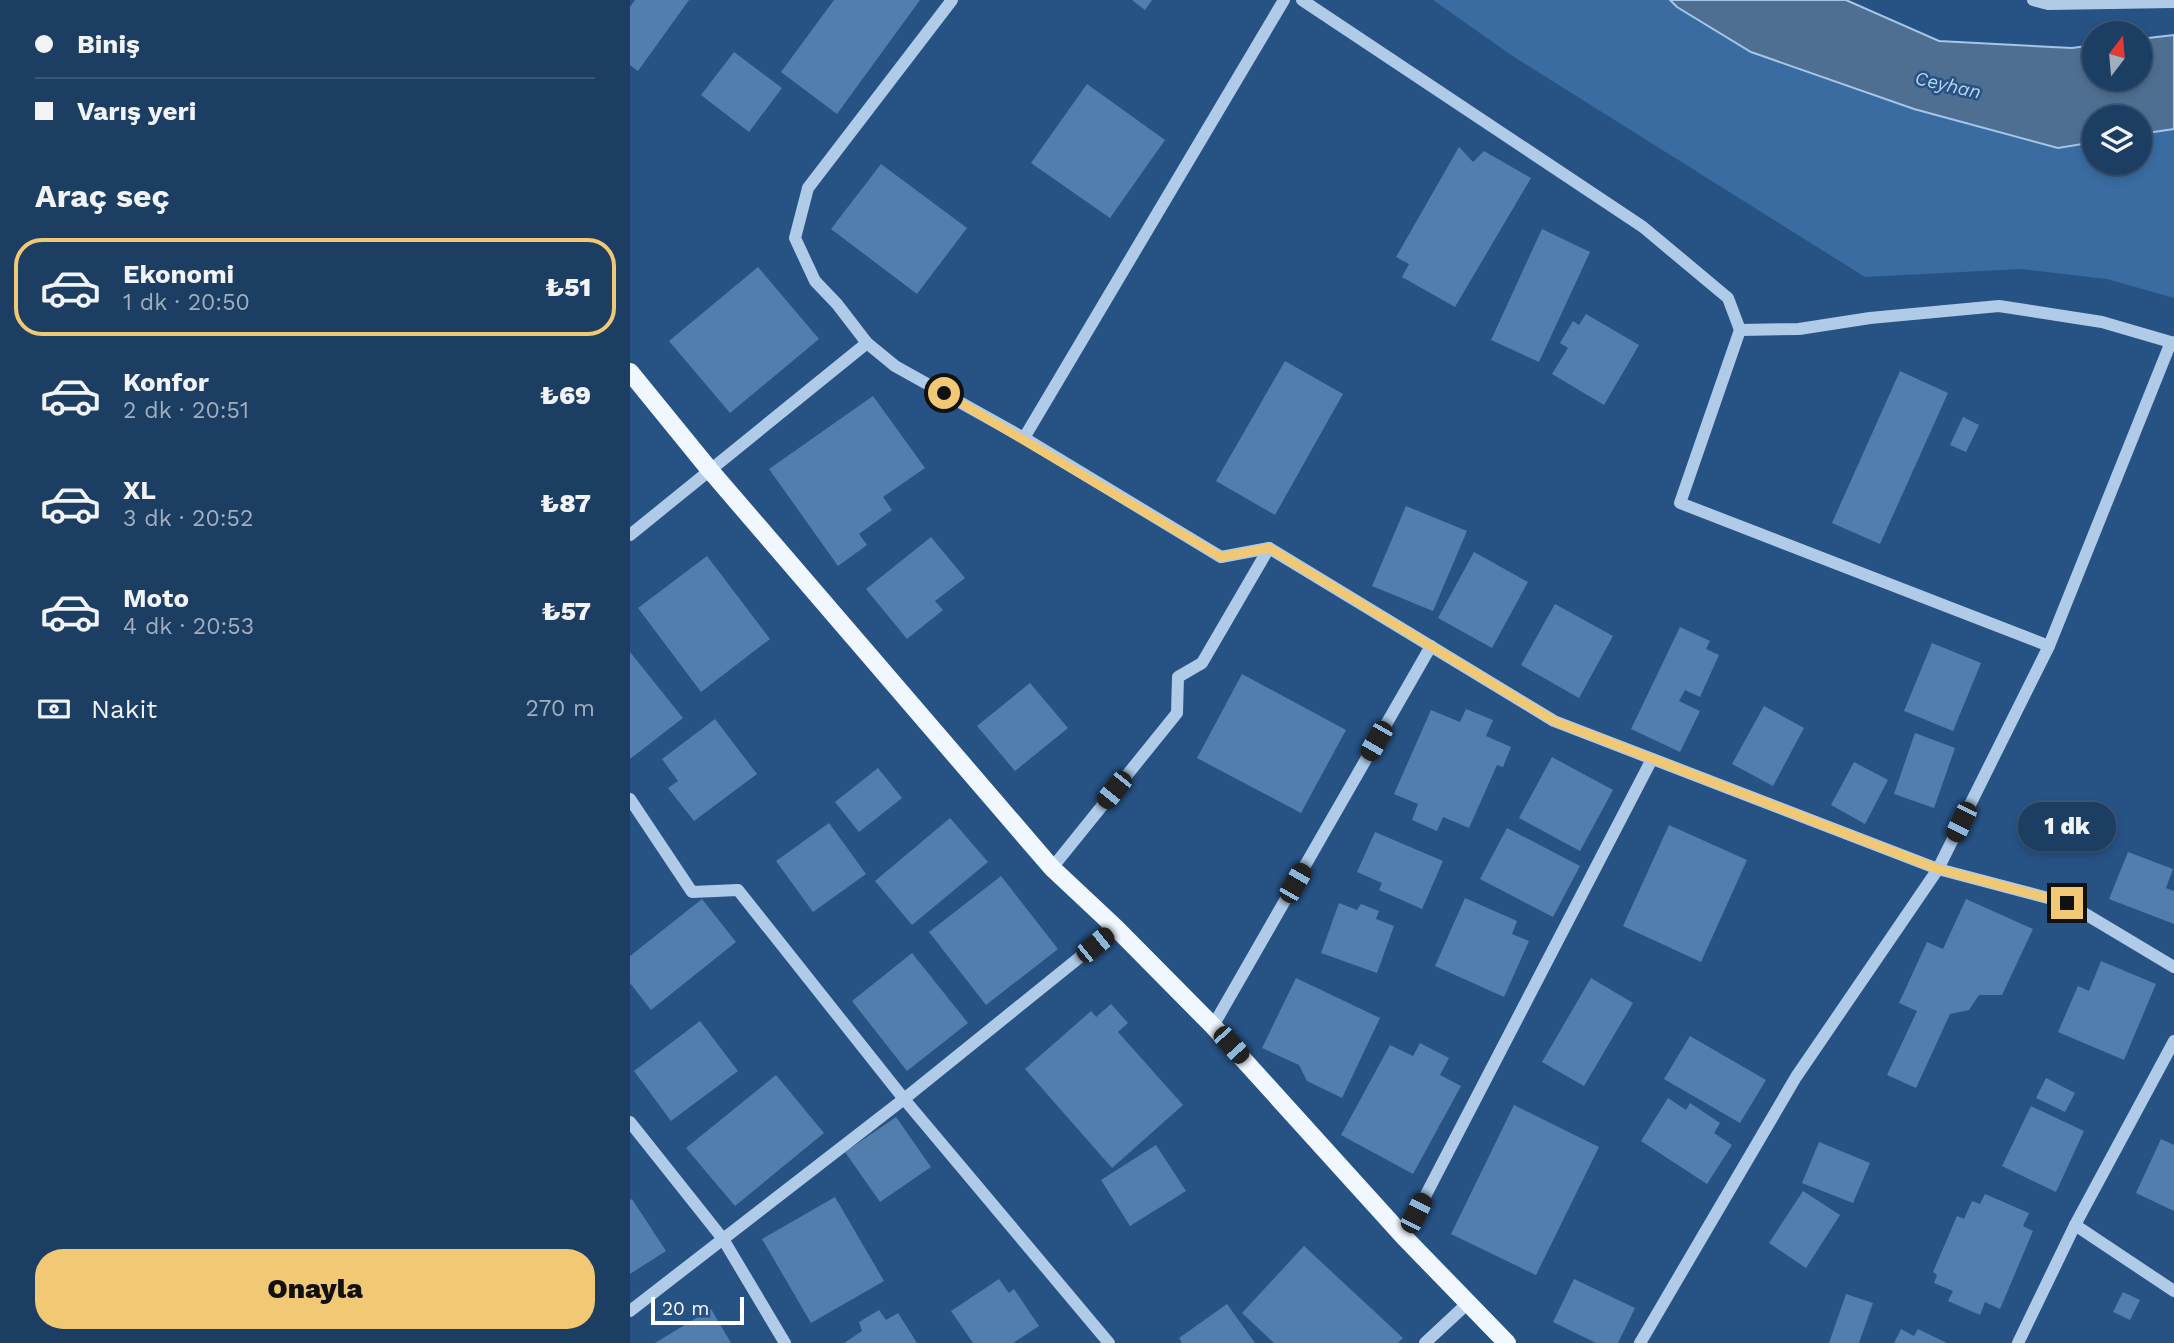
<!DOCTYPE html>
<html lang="tr">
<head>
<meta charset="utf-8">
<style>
	:root { --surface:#1c3e63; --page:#29496c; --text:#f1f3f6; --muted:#a0aebe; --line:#3a5778; --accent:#f1c974 }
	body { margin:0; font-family:"Work Sans",sans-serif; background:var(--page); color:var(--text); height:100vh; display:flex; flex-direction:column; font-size:26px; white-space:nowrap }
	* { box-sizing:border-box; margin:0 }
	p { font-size:23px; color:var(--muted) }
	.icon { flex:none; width:38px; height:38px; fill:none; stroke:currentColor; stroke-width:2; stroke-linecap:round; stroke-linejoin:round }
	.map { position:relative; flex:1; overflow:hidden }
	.side { display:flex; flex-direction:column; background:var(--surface); width:630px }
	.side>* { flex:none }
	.guide { display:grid; align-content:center; height:154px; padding:0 35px; background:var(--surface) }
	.needle { width:46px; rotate:16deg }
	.fabs { position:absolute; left:1452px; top:21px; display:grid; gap:14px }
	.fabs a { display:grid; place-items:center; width:70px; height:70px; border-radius:50%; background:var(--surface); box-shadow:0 4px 10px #0003,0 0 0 2px var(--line); font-size:35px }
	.scale { position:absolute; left:21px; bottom:18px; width:93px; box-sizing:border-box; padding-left:7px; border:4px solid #fff; border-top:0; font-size:19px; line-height:24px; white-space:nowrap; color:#fff; -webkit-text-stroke:5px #265284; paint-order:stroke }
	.end { position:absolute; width:32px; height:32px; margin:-16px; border:9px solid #f1c974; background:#111; box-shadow:0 0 0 4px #111 }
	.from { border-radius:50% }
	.bubble { position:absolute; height:49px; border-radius:24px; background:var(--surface); box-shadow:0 4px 10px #0003,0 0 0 2px var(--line); font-size:23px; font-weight:800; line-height:49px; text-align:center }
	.car { position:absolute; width:21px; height:42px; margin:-21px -10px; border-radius:9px; box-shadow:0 0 5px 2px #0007; background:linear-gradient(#222 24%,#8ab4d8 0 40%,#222 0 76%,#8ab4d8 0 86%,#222 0) }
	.guide b { display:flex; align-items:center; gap:24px; height:66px; font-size:26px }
	.guide b+b { border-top:2px solid var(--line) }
	.guide i { width:18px; height:18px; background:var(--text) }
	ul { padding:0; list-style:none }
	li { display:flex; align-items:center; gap:21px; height:98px; margin:0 14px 10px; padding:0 21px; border:4px solid transparent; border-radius:28px }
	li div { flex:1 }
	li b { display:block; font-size:26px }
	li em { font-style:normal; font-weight:800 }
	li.active { border-color:var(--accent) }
	li>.icon { width:63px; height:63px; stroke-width:1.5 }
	h2 { padding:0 35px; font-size:32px; line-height:84px }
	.pay { display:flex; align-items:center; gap:18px; height:77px; padding:0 35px; font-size:26px }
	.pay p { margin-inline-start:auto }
	.button { display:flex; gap:14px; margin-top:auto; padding:14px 35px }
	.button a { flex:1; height:80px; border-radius:28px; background:var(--accent); color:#111; font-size:28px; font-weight:800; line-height:80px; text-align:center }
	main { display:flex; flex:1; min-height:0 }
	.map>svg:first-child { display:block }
</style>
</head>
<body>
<main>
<section class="side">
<div class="guide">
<b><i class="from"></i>Biniş</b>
<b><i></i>Varış yeri</b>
</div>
<h2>Araç seç</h2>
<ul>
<li class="active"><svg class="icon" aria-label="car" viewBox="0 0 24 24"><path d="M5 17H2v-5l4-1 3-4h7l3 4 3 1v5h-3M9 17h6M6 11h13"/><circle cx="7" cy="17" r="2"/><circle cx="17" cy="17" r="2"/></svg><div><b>Ekonomi</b><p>1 dk · 20:50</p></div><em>₺51</em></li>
<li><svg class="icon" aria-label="car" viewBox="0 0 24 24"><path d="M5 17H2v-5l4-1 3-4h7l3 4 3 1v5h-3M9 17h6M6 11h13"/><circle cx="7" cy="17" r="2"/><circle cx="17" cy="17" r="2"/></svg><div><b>Konfor</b><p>2 dk · 20:51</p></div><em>₺69</em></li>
<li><svg class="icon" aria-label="car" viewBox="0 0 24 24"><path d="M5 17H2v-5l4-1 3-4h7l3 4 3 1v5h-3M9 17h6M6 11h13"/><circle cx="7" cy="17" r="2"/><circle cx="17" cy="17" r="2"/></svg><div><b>XL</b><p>3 dk · 20:52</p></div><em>₺87</em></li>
<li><svg class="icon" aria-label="car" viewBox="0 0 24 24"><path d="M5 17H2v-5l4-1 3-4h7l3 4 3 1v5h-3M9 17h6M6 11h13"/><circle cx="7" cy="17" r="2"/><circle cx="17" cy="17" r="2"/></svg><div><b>Moto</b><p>4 dk · 20:53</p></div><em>₺57</em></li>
</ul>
<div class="pay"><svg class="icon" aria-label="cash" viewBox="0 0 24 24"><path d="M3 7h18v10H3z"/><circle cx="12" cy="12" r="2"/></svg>Nakit<p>270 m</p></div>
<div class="button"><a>Onayla</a></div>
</section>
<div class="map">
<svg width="1544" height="1343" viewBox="0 0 1544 1343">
	<rect width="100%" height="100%" fill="#265284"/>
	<!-- green -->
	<polygon fill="#3a6ca1" points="803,0 1040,0 1047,7 1121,52 1427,148 1465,142 1465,163 1510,163 1510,134 1544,129 1544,298 1477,279 1391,269 1235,277 884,57"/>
	<!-- water -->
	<polygon fill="#4f6f92" stroke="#a4c6e8" stroke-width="2" points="1040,0 1216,0 1309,41 1442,48 1465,45 1465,79 1510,79 1510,39 1544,35 1544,129 1510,134 1510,117 1465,117 1465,142 1428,148 1284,109 1121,52 1047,7"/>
	<!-- building -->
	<g fill="#527eae">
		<polygon points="5,0 59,0 8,71 0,65 0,7"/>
		<polygon points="204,0 290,0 207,114 151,72"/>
		<polygon points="502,0 522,0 515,10"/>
		<polygon points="104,52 152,88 119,132 71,95"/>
		<polygon points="457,84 535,140 480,218 401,163"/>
		<polygon points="829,147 843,162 854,151 901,178 825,307 772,277 779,264 766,257"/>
		<polygon points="251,164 337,228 287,294 201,229"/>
		<polygon points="912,229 960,252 909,362 861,340"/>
		<polygon points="128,267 189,339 100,413 39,341"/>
		<polygon points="956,314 1009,345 974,405 922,374 938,348 930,343 943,321 949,325"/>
		<polygon points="655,361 713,394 645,515 586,481"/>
		<polygon points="1270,371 1318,393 1250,544 1202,523"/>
		<polygon points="243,396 295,468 253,497 262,510 229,534 237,545 208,566 139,469"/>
		<polygon points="1333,417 1349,425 1336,452 1320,445"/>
		<polygon points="776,506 837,531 803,611 742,586"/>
		<polygon points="301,537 335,578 305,601 313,610 277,639 236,589"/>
		<polygon points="844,552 898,582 862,648 808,618"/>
		<polygon points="77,556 140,639 71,692 8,608"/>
		<polygon points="925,604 983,636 949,698 891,665"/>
		<polygon points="1050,627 1080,641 1076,649 1089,655 1070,697 1055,690 1049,701 1070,711 1050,752 1001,729"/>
		<polygon points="1302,643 1351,663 1323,731 1274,711"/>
		<polygon points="0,652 53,718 0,759"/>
		<polygon points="612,674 716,730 671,813 567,758"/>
		<polygon points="400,683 438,728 385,771 347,726"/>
		<polygon points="1134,706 1174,728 1143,786 1102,764"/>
		<polygon points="836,709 863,720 856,736 881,747 873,767 867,765 839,828 813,817 807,831 782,820 788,804 764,794 801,710 830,722"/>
		<polygon points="85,719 127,774 64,821 38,788 48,781 32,759"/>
		<polygon points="1285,733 1325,748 1304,808 1264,794"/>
		<polygon points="922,757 983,790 950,851 889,818"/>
		<polygon points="1224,762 1258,780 1235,824 1201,805"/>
		<polygon points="248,768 272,798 229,832 205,802"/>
		<polygon points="320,818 358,862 282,925 245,881"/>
		<polygon points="199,823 236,874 183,912 146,861"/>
		<polygon points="1039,825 1117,860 1071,962 993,926"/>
		<polygon points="877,828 950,866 923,917 850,879"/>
		<polygon points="745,832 813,861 792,909 749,890 752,883 727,872"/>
		<polygon points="1498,852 1543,869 1536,888 1544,891 1544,924 1479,899"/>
		<polygon points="371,876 428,949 356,1005 299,932"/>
		<polygon points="835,898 887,921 882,934 899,941 874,997 805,966"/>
		<polygon points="72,899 106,942 21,1010 0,983 0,956"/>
		<polygon points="1336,899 1403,929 1372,995 1349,995 1339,1010 1320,1014 1286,1088 1257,1075 1287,1011 1269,1003 1297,942 1313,949"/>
		<polygon points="709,903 727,910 731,904 749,911 746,919 764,926 747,973 691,953"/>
		<polygon points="282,953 338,1023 277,1071 222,1001"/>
		<polygon points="1471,961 1526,984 1494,1060 1428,1032 1448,986 1459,991"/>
		<polygon points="666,978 750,1018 712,1098 677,1081 669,1065 632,1048"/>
		<polygon points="961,978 1003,1003 954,1086 912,1062"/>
		<polygon points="481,1004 498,1023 488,1032 553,1105 482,1168 395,1069 461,1011 466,1017"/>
		<polygon points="70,1021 108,1071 41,1121 4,1071"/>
		<polygon points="1060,1036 1136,1080 1110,1123 1034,1079"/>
		<polygon points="790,1043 819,1058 810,1075 831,1086 783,1174 711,1135 760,1045 783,1056"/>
		<polygon points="146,1075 194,1133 105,1206 56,1148"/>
		<polygon points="1416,1078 1445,1093 1435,1112 1406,1098"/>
		<polygon points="1038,1098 1056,1110 1060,1103 1090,1123 1084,1133 1102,1145 1077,1184 1011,1141"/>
		<polygon points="884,1105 969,1147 906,1275 821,1234"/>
		<polygon points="1401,1106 1454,1131 1426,1192 1372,1166"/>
		<polygon points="266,1117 301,1167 250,1202 215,1152"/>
		<polygon points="1531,1139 1544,1145 1544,1211 1506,1193"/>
		<polygon points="1189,1142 1240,1163 1223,1203 1172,1183"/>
		<polygon points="526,1145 556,1191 500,1226 471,1180"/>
		<polygon points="1173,1191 1210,1215 1176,1268 1139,1243"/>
		<polygon points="1355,1194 1399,1213 1393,1226 1403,1231 1370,1309 1355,1302 1350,1315 1318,1301 1323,1291 1304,1283 1307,1275 1303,1272 1327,1216 1334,1219 1342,1201 1350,1204"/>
		<polygon points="205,1197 254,1281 181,1323 132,1239"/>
		<polygon points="2,1199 36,1251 0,1274 0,1200"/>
		<polygon points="674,1246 773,1338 768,1343 644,1343 612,1313"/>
		<polygon points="369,1279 379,1293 384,1289 409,1326 383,1343 343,1343 321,1311"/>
		<polygon points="944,1279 1005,1308 988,1343 966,1343 923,1322"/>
		<polygon points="1493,1292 1510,1300 1500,1320 1483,1312"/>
		<polygon points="1216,1294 1243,1303 1229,1343 1199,1343"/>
		<polygon points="597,1304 625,1343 552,1343 549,1338"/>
		<polygon points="81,1309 101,1343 25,1343"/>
		<polygon points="249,1310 256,1320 268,1313 287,1343 214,1343 232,1331 229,1322"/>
		<polygon points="1271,1329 1284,1336 1288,1329 1317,1343 1264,1343"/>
	</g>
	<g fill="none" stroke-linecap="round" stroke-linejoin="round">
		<!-- minor -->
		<g stroke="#afcbe8" stroke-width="12">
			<polyline points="322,0 178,188 165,238 185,281 207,304 237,343 265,366 394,438 591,557 639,548 924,721 1308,869 1437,903 1544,967"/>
			<polyline points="672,0 1013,227 1098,298 1110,330 1169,329 1240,318 1369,306 1472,322 1544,343"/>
			<polyline points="1403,0 1418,4 1544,2"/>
			<polyline points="1110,330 1050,503 1419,646"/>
			<polyline points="394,438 654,0"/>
			<polyline points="0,535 237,343"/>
			<polyline points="0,799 62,892 108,890 274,1099 479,1343"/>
			<polyline points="422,868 547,713 548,677 572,663 639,548"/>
			<polyline points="583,1026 801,646"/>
			<polyline points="0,1122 93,1239 155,1343"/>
			<polyline points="1445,1225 1544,1291"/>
			<polyline points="774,1237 1022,759"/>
			<polyline points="0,1311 274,1099 486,928"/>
			<polyline points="795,1343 839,1302"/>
			<polyline points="1010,1343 1166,1077 1308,869 1419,646 1541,342"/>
			<polyline points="1388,1343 1445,1225 1544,1041"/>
		</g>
		<!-- major -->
		<polyline stroke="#f1f7fe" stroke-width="18" points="0,372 79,469 422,868 486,928 583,1026 774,1237 877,1343"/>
	</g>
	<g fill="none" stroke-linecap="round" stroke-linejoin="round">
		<!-- route -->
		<polyline stroke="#f1c974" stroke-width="9" points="314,393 591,557 639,548 924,721 1308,869 1437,903"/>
	</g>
	<g text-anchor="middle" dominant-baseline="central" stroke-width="5" stroke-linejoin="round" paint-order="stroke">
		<!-- water labels -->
		<g font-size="19" font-style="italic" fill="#bbd5ef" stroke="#265284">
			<text transform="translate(1318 85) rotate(13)">Ceyhan</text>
		</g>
	</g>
</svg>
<div class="fabs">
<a><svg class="needle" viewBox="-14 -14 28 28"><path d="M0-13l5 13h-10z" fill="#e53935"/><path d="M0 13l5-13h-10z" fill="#a0aebe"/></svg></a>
<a><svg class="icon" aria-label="layers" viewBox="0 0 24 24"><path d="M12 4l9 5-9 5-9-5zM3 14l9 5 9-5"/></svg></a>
</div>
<div class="scale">20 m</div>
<i class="end from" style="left:314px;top:393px"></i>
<i class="end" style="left:1437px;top:903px"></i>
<div class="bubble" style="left:1388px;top:802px;width:98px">1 dk</div>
<i class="car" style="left:746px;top:741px;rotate:210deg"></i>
<i class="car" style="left:484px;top:790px;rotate:219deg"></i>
<i class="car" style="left:1331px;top:822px;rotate:206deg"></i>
<i class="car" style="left:665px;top:883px;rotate:30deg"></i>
<i class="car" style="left:465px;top:945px;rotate:51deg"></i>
<i class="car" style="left:601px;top:1045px;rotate:138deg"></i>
<i class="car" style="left:786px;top:1213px;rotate:27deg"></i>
</div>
</main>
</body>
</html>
